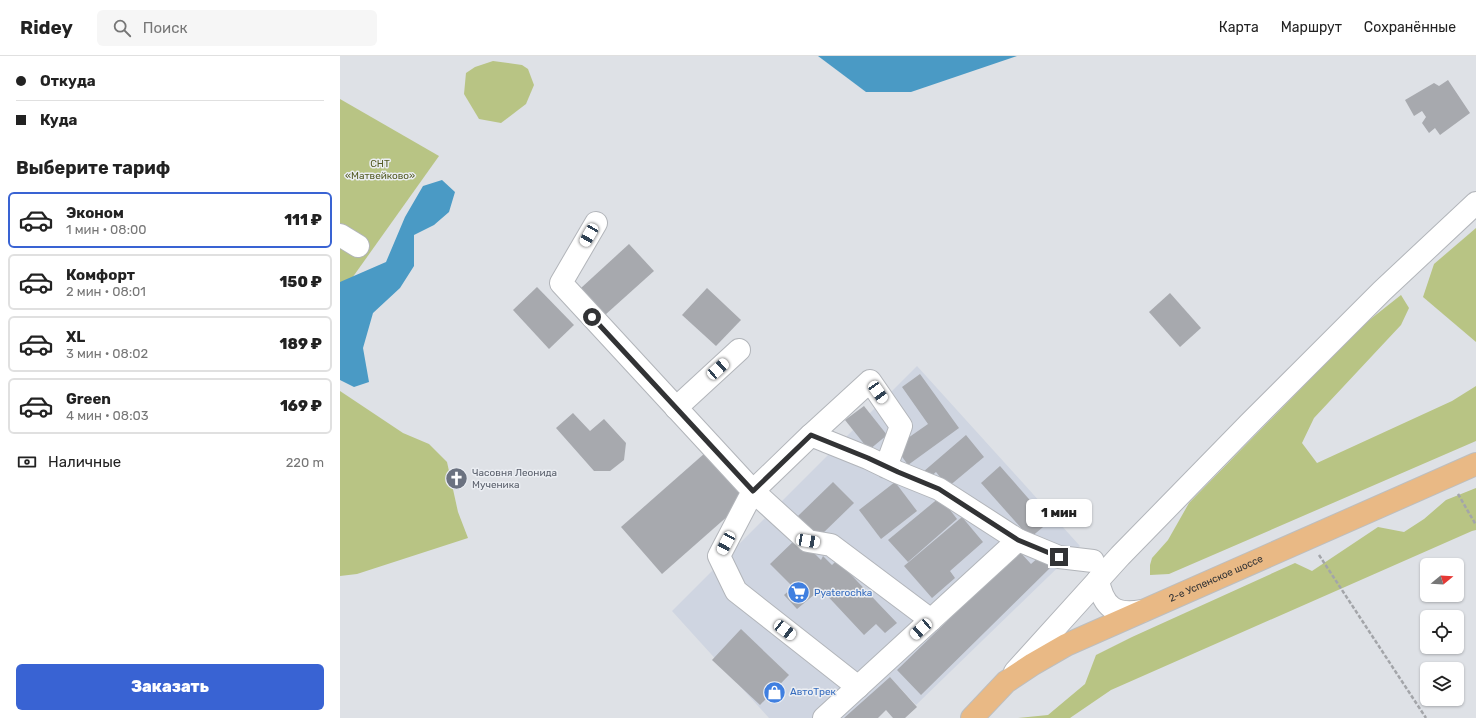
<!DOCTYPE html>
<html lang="ru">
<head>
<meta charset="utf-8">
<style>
	:root { --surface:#fff; --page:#f6f6f6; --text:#222; --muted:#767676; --line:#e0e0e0; --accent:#3963d3 }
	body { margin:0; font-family:Rubik,sans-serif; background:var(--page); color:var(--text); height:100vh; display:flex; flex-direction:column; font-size:15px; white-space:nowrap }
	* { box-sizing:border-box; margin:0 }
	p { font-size:13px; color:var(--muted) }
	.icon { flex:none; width:22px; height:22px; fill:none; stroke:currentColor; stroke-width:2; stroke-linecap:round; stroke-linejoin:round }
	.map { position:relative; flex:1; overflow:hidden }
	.side { display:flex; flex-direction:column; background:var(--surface); width:340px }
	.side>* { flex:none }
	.hud { display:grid; align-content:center; height:88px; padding:0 16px; background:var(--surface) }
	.needle { width:26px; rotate:72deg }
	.controls { position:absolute; left:1080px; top:502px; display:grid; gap:8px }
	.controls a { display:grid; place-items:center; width:44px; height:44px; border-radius:6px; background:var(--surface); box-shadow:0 1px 3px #0004; font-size:20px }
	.end { position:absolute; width:18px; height:18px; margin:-9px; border:5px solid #323335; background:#fff; box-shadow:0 0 0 2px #fff }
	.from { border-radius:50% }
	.bubble { position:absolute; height:28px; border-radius:6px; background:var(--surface); box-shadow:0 1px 3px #0004; font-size:13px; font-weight:800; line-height:28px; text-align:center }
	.car { position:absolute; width:12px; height:24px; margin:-12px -6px; border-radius:5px; box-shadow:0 0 3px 1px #0007; background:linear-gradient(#fff 24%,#345 0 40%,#fff 0 76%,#345 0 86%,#fff 0) }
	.hud b { display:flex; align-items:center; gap:14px; height:38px; font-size:15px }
	.hud b+b { border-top:1px solid var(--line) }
	.hud i { width:10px; height:10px; background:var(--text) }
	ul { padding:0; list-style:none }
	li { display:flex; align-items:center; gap:12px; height:56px; margin:0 8px 6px; padding:0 8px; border:2px solid var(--line); border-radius:6px }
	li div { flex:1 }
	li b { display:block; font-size:15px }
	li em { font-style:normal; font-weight:800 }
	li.current { border-color:var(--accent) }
	li>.icon { width:36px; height:36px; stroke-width:1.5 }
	h2 { padding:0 16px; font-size:18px; line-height:48px }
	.pay { display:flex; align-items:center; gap:10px; height:44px; padding:0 16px; font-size:15px }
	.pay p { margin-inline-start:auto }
	.action { display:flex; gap:8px; margin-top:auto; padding:8px 16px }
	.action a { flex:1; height:46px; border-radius:6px; background:var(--accent); color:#fff; font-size:16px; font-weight:800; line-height:46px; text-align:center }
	header { display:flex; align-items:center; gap:24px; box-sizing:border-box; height:56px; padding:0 20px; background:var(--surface); border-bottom:1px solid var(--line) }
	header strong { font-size:19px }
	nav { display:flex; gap:22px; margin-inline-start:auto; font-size:14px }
	.search { width:280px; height:36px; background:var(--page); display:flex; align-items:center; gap:10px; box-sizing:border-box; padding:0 14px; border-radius:6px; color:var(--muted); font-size:15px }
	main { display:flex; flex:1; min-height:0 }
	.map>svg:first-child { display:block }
</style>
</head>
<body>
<header>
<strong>Ridey</strong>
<div class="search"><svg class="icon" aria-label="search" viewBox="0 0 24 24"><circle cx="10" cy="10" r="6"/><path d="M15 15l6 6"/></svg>Поиск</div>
<nav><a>Карта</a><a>Маршрут</a><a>Сохранённые</a></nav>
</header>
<main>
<section class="side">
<div class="hud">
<b><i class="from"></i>Откуда</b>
<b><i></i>Куда</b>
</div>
<h2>Выберите тариф</h2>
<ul>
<li class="current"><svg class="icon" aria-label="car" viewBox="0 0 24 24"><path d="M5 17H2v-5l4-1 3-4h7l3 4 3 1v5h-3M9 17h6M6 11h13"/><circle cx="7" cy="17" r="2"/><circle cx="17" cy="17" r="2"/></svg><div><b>Эконом</b><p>1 мин · 08:00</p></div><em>111 ₽</em></li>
<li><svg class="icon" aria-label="car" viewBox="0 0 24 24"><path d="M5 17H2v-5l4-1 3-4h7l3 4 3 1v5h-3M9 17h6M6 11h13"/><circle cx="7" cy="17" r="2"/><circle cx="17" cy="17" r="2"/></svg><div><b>Комфорт</b><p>2 мин · 08:01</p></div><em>150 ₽</em></li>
<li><svg class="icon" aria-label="car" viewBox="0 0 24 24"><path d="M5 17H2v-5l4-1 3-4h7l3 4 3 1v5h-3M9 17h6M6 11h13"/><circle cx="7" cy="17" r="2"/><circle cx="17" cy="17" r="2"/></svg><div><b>XL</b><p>3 мин · 08:02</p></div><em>189 ₽</em></li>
<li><svg class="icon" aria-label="car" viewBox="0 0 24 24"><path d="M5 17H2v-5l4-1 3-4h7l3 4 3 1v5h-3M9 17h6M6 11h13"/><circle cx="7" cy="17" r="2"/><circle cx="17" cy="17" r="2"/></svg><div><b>Green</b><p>4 мин · 08:03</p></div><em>169 ₽</em></li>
</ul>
<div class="pay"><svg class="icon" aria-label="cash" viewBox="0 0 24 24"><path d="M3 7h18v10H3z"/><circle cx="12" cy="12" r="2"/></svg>Наличные<p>220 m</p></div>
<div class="action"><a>Заказать</a></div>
</section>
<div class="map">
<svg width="1136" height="662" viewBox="0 0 1136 662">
	<rect width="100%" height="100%" fill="#dee1e6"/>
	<!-- built -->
	<polygon fill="#cfd5e1" points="577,310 740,490 576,649 550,621 519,662 429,662 332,555"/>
	<!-- green -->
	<g fill="#b8c484">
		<polygon points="153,5 182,9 188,13 194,29 186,48 161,67 139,63 124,38 126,17 135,11"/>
		<polygon points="0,43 99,100 0,239"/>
		<polygon points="1136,172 1136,286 1083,241 1094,208"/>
		<polygon points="1061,239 1069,252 1061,269 974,362 962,387 977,407 1112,345 1136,330 1136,385 829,518 810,519 810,509 812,502 828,484 849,447 1023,269"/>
		<polygon points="0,335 63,377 89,388 107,406 118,456 128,482 17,518 0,520"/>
		<polygon points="1136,432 1136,474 1132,475 771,634 730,662 678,662 708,659 745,628 756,599 792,581 955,507 972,515 1038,471 1064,476 1084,463 1106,444"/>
	</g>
	<!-- water -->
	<g fill="#4a9ac5">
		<polygon points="478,0 677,0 571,36 526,36"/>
		<polygon points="102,124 115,136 109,156 94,169 74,179 74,210 60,232 33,257 23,292 29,326 14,331 0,324 0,226 46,206 65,161 83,130"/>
	</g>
	<!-- building -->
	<g fill="#a7a9ae">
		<polygon points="1108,24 1130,57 1100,79 1095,72 1089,77 1082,67 1086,61 1082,55 1074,60 1065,44 1094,27 1099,30"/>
		<polygon points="289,188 314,215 265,259 241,232"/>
		<polygon points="197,231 234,269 209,293 173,254"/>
		<polygon points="367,232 401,264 376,290 342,259"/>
		<polygon points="830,237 861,272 840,291 809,256"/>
		<polygon points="580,318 619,372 568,409 555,391 588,368 562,331"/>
		<polygon points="524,350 547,379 529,394 505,364"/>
		<polygon points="233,357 250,375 264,363 286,387 284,404 270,415 254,415 216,372"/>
		<polygon points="626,379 644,401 608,431 596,416 589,422 583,416"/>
		<polygon points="365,397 406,444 322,518 281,471"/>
		<polygon points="660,410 709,466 690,482 641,427"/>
		<polygon points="493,426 514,447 479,481 458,460"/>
		<polygon points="555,426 577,455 541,483 519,454"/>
		<polygon points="600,441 617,463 568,506 548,484"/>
		<polygon points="622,461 643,486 610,515 615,522 592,542 564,510"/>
		<polygon points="458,481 481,504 483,500 492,509 497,504 557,567 545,577 536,568 524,579 481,533 457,553 444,539 453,531 430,508"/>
		<polygon points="679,495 691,508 700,500 711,511 581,639 557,614"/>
		<polygon points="401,573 449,619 420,649 372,604"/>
		<polygon points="550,621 577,651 565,662 553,662 546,654 538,662 504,662"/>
	</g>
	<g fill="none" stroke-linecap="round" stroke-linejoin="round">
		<defs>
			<g id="minor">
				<polyline points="256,167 221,227 413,435 379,500 396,535 518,631"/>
				<polyline points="0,179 18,190"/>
				<polyline points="336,352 399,294"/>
				<polyline points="471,379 413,435 468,485 491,489 591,564"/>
				<polyline points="546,411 561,370 530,325 471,379 528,402 557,416 599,433 678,484 719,501 753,505"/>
				<path d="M758,524C763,551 775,560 802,555"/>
				<polyline points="675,616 780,500 910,367 1042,235 1136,147"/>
				<polyline points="484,662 678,484"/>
			</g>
			<g id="major">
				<path id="s1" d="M632,662L666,626L693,608L726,589L1136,408"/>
			</g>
		</defs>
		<!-- minor casing -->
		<use href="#minor" stroke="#b2b5ba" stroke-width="24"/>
		<!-- major casing -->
		<use href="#major" stroke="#bdbebe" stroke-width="24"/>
		<!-- path -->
		<g stroke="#a3a5a9" stroke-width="2.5" stroke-dasharray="4 2" stroke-linecap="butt">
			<polyline points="1118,438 1136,469"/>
			<polyline points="979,499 1086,662"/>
		</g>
		<!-- minor -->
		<use href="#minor" stroke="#fff" stroke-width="22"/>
		<!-- major -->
		<use href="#major" stroke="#e9b985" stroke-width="22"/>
	</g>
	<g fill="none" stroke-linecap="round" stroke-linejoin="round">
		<!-- route -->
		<polyline stroke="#323335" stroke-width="5" points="252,261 413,435 471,379 528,402 558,416 599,433 678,484 719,501"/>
	</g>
	<!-- icons -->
	<defs>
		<symbol id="church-disc" viewBox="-11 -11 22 22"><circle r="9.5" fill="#6b7280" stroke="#ebeef3"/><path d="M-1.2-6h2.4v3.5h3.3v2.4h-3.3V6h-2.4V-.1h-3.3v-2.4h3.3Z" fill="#fff"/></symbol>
		<symbol id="supermarket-disc" viewBox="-11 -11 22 22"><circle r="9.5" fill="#3f7fe0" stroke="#ebeef3"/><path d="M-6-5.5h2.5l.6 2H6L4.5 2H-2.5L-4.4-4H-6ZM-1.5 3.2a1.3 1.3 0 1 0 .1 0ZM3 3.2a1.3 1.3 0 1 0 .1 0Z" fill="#fff"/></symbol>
		<symbol id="shop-disc" viewBox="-11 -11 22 22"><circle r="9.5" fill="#3f7fe0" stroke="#ebeef3"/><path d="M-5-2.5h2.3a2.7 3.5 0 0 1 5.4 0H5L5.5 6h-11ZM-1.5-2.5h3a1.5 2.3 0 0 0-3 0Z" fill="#fff"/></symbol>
	</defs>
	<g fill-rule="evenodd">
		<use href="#church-disc" x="104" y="410" width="25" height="25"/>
		<use href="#supermarket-disc" x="446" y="524" width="25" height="25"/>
		<use href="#shop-disc" x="422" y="624" width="25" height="25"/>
	</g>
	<g text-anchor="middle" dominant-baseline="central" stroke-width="3" stroke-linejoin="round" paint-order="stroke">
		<!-- park labels -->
		<g font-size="10" fill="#535b23" stroke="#ebeef3">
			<text x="40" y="108">СНТ<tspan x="40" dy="12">«Матвейково»</tspan></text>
		</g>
		<!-- worship labels -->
		<g font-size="10" fill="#5b616d" stroke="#ebeef3" text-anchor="start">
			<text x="132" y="417">Часовня Леонида<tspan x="132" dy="12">Мученика</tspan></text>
		</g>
		<!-- street labels -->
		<g font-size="10" fill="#323335" stroke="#ebeef3">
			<text stroke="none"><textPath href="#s1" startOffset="284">2-е Успенское шоссе</textPath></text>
		</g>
		<!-- shop labels -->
		<g font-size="10" fill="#366cbe" stroke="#ebeef3" text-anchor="start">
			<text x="474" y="537">Pyaterochka</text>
			<text x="450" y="636">АвтоТрек</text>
		</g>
	</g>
</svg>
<div class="controls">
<a><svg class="needle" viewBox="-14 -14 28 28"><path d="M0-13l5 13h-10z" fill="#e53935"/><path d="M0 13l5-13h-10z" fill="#767676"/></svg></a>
<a><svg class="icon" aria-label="locate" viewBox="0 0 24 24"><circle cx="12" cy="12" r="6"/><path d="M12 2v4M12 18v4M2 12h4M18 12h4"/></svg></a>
<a><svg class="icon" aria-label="layers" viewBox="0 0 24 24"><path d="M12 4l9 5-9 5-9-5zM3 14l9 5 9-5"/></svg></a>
</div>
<i class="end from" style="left:252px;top:261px"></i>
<i class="end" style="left:719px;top:501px"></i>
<div class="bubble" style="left:686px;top:443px;width:66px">1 мин</div>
<i class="car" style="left:249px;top:179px;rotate:210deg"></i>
<i class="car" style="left:378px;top:313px;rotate:48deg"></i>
<i class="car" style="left:538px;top:336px;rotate:145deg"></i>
<i class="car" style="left:468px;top:485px;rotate:100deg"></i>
<i class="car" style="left:386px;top:487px;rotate:208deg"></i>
<i class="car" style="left:581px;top:573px;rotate:228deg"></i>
<i class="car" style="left:445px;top:574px;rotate:128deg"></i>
</div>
</main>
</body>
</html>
